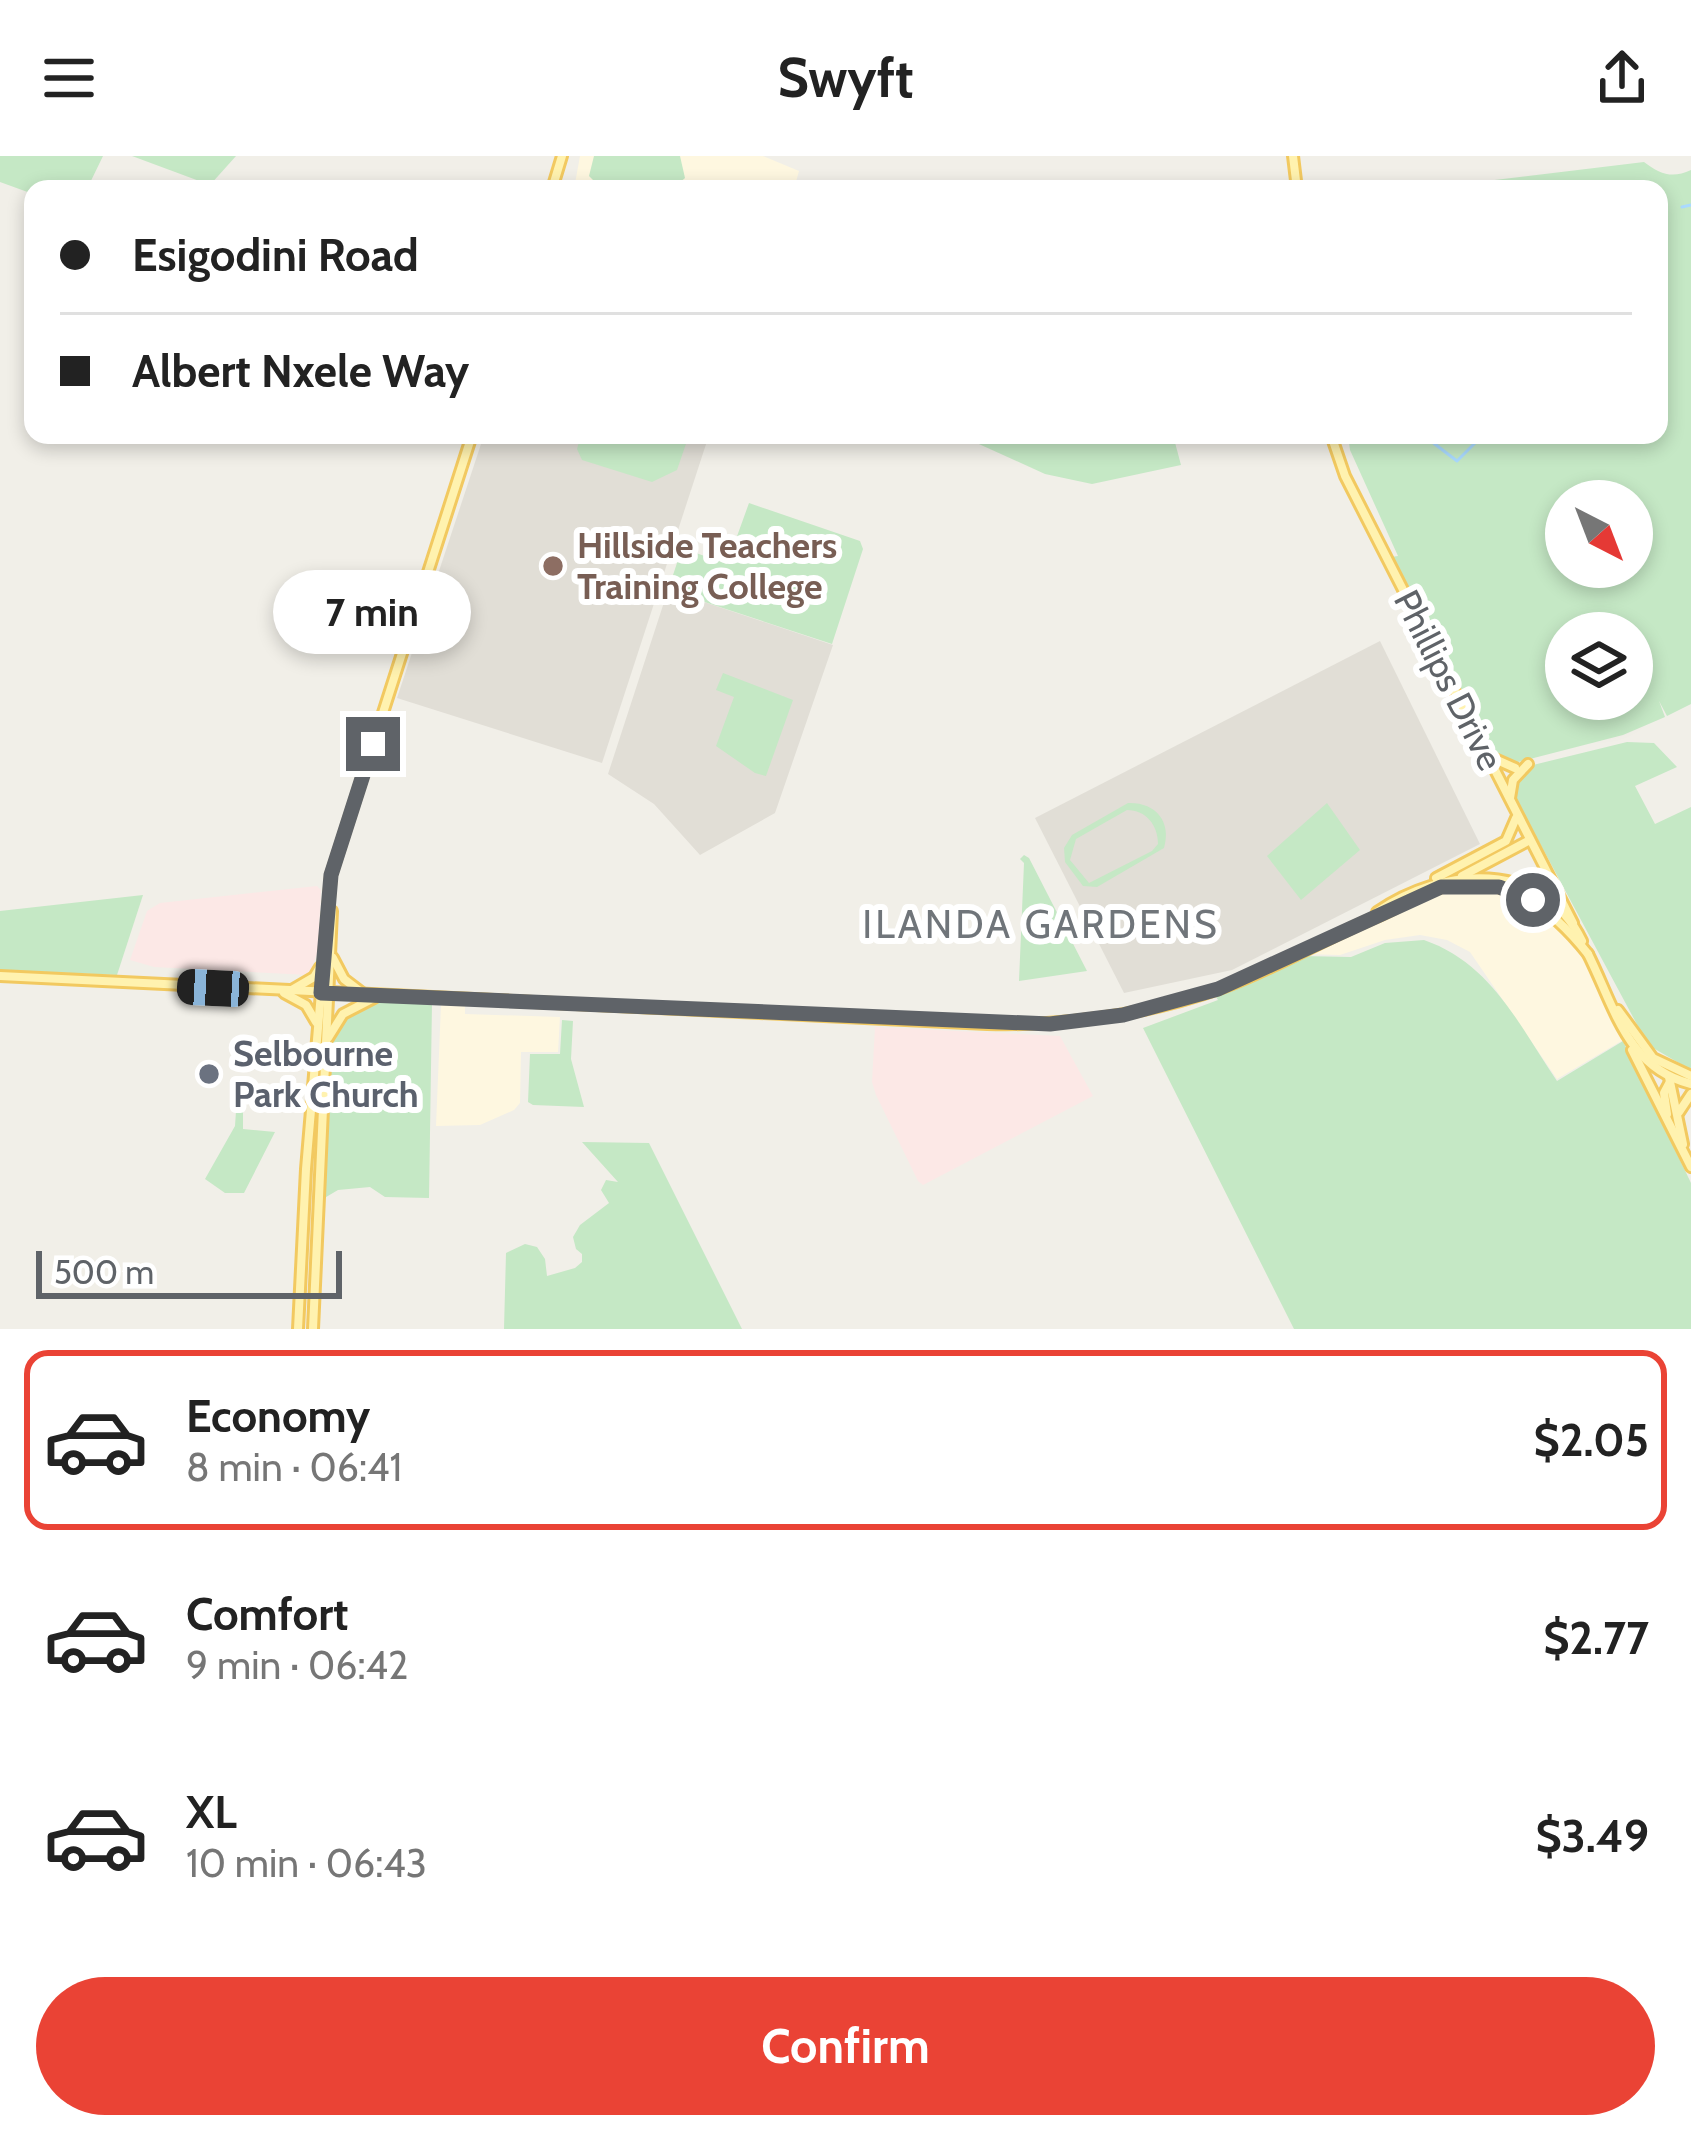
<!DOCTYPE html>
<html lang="en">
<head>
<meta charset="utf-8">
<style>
	:root { --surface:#fff; --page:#f2f2f2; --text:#222; --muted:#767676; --line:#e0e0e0; --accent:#ea4335 }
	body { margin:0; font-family:Cabin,sans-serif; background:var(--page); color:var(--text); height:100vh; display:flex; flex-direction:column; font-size:45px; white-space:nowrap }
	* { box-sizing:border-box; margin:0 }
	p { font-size:39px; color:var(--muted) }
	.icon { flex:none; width:66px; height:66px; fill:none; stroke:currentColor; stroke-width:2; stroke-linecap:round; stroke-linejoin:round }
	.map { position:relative; height:1173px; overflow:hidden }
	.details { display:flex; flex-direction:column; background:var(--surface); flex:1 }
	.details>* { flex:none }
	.top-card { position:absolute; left:24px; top:24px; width:1644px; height:264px; border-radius:24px; box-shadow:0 6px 18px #0003; display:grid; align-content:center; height:264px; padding:0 36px; background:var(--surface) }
	.needle { width:78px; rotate:138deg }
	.controls { position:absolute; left:1545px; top:324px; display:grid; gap:24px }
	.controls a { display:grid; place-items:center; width:108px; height:108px; border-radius:50%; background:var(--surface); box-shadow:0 6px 18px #0003; font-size:60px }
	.scale { position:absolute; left:36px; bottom:30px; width:306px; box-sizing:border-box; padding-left:12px; border:6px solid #5f6368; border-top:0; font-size:33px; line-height:42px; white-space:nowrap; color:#5f6368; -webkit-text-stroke:9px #fff; paint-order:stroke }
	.end { position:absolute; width:54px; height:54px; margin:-27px; border:15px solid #5f6368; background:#fff; box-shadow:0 0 0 6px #fff }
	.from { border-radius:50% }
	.bubble { position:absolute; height:84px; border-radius:42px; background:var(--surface); box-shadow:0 6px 18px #0003; font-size:39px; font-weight:700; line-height:84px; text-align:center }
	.car { position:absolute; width:36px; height:72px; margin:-36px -18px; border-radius:15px; box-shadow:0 0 9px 3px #0007; background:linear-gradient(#222 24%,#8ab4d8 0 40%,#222 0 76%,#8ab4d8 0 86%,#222 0) }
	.top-card b { display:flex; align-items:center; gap:42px; height:114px; font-size:45px }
	.top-card b+b { border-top:3px solid var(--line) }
	.top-card i { width:30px; height:30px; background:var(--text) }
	ul { padding:21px 0 0; list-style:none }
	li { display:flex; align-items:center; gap:36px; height:180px; margin:0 24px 18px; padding:0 12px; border:6px solid transparent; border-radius:24px }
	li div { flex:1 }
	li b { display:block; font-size:45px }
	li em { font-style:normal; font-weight:700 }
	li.selected { border-color:var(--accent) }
	li>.icon { width:108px; height:108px; stroke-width:1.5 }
	.primary-button { display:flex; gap:24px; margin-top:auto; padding:24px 36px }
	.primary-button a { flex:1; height:138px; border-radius:72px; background:var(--accent); color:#fff; font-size:48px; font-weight:700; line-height:138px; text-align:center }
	header { display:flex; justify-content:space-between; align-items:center; height:156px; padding:0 36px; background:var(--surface); font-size:54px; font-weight:700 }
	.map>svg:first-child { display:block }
</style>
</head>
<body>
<header><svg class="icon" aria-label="menu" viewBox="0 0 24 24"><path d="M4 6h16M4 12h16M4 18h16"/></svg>Swyft<svg class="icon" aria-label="share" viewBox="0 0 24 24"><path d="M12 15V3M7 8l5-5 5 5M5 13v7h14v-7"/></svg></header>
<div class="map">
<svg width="1691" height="1173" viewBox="0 0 1691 1173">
	<rect width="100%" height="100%" fill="#f1efe8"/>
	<!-- commercial -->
	<g fill="#fef7e0">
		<polygon points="580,0 763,0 799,15 794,33 574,33"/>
		<polygon points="1480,734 1518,742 1552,761 1581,798 1623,884 1557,923 1470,796 1447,784 1420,779 1385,784 1340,799 1302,798 1440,739"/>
		<polygon points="441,849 465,850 465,858 560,861 558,896 521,896 520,947 514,954 480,969 436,970"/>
	</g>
	<!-- education -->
	<g fill="#e1ded6">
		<polygon points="484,279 709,279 602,607 397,542"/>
		<polygon points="668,434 833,489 775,657 700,699 654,648 608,618"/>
		<polygon points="1380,485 1480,688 1232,814 1124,837 1035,662"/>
	</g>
	<!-- medical -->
	<g fill="#fce8e6">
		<polygon points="317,730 321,734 318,795 309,819 154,811 130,804 147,755 160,747"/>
		<polygon points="875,871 1060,880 1093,940 923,1029 918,1025 876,939 872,926"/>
	</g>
	<!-- green -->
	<g fill="#c5e8c5" fill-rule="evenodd">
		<polygon points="0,0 103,0 87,33 33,33 33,38 0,26"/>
		<polygon points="132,0 236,0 210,29"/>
		<polygon points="594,0 680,0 685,22 672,33 602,33 589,20"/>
		<path d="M1644,6C1660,18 1672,23 1691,14V548L1667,560L1659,545L1665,561L1623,579L1514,607L1492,598L1391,401L1398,400L1350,294L1348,279H1659V33H1419ZM1566,345H1632V411H1599L1600,423L1590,411H1566ZM1566,477H1632V543H1566Z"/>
		<polygon points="581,279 689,279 677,314 652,326 582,304 577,293"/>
		<polygon points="959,279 1173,279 1181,309 1092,328 1045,318"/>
		<polygon points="749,347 860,385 863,393 832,488 668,434 682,392 727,408"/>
		<polygon points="723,517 793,544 766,620 755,617 716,590 734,541 716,534"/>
		<polygon points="1627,586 1654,587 1677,611 1635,630 1655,668 1691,651 1691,914 1648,889 1514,639 1517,623 1533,609"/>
		<path d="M1128,647C1155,646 1172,665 1164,692L1097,731L1083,730L1065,706L1064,692L1072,679ZM1127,654C1146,654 1158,669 1158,688L1152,695L1089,727L1070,704L1076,683Z"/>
		<polygon points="1327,647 1360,694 1301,744 1267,700"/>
		<polygon points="1024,699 1029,702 1087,815 1019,825 1024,707 1020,703"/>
		<polygon points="143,739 117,819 0,814 0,755"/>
		<path d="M1424,784C1491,807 1519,869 1557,925L1623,885L1691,1027V1173H1294L1143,872L1218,844L1214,838L1301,800L1351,801L1385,787Z"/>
		<polygon points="370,846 432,847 429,1042 385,1041 370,1031 338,1034 321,1044 332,881 346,859"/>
		<polygon points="562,864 573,865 571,903 584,951 533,949 528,946 530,898 560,898"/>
		<polygon points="243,954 243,973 275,976 244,1037 225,1037 205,1023 235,970 236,955"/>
		<polygon points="582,986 649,987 742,1173 504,1173 506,1097 525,1088 537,1091 545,1103 547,1120 575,1112 582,1106 582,1098 576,1093 573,1081 580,1069 609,1047 601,1034 606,1024 618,1026"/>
	</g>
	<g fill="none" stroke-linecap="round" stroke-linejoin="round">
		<!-- stream -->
		<g stroke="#aadaff" stroke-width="3">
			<polyline points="1682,51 1691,49"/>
			<polyline points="1659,60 1663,59"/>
			<polyline points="1423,279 1457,305 1483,279"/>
		</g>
		<defs>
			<g id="major">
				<polyline points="1293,0 1297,33"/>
				<polyline points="552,33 562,0"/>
				<polyline points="1331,279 1345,320 1573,767"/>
				<polyline points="1488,600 1515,612"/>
				<polyline points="1510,642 1513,624 1528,608"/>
				<polyline points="1462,720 1530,684"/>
				<polyline points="1436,722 1506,685 1516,662"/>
				<path d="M1377,756C1442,711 1542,702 1582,785"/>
				<path d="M1588,798C1615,852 1627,912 1691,928"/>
				<polyline points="333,802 344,823 365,839"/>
				<path d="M0,820L987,868C1067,870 1146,859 1222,832C1277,812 1327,781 1381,759C1400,751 1419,737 1439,732C1503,715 1551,751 1588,798"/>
				<polyline points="290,835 314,821 320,811"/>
				<polyline points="284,837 306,849 316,866"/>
				<polyline points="1618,854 1653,902 1691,920"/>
				<polyline points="328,882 343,858 374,842"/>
				<polyline points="1632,894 1691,1011"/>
				<polyline points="1669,921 1683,988"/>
				<polyline points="1679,956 1691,938"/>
				<polyline points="1667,958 1664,937 1671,924"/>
				<polyline points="298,1173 306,1013 331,719 472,279"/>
				<polyline points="313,1173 332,755"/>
			</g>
		</defs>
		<!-- major casing -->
		<use href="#major" stroke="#f2c960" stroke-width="14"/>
		<!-- major -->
		<use href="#major" stroke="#fff2af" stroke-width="8"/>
	</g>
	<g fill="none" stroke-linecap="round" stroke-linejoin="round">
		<!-- route -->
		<polyline stroke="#5f6368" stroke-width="15" points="373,588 331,719 321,837 1050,868 1123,859 1218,833 1441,731 1499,731 1533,744"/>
	</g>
	<!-- markers -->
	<circle fill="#8d6e63" stroke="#fff" stroke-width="4.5" cx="553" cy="410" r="12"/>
	<circle fill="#6b7280" stroke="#fff" stroke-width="4.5" cx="209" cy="918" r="12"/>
	<g text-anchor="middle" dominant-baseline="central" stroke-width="12" stroke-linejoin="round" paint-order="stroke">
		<!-- education labels -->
		<g font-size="36" font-weight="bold" fill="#785e54" stroke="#fff" text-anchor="start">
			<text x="577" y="389">Hillside Teachers<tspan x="577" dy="41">Training College</tspan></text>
		</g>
		<!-- street labels -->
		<g font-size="36" fill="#5f6368" stroke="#fff">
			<text transform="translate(1449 524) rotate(63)">Phillips Drive</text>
		</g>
		<!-- worship labels -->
		<g font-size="36" font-weight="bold" fill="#5b616d" stroke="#fff" text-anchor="start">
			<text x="233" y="897">Selbourne<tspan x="233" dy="41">Park Church</tspan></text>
		</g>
		<!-- neighbourhood labels -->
		<g font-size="39" letter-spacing="3" fill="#70757a" stroke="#fff">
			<text x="1041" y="768">ILANDA GARDENS</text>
		</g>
	</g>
</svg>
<div class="controls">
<a><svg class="needle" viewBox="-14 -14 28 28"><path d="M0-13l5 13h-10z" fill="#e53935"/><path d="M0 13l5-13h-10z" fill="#767676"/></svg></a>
<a><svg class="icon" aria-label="layers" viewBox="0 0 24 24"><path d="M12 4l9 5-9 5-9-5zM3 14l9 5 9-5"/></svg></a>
</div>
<div class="scale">500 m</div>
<i class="end from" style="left:1533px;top:744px"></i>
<i class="end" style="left:373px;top:588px"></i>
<div class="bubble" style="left:273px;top:414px;width:198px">7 min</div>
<i class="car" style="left:213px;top:832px;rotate:273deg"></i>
<div class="top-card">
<b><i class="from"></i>Esigodini Road</b>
<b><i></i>Albert Nxele Way</b>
</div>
</div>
<section class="details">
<ul>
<li class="selected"><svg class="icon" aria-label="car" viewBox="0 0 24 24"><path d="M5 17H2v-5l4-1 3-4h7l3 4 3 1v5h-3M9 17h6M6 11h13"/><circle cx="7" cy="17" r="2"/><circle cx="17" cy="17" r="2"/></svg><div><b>Economy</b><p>8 min · 06:41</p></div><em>$2.05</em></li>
<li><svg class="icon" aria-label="car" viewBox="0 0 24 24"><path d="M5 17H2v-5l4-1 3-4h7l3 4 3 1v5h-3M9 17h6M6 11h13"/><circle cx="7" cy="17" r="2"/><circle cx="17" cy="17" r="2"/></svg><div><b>Comfort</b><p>9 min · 06:42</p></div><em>$2.77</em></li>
<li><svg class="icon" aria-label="car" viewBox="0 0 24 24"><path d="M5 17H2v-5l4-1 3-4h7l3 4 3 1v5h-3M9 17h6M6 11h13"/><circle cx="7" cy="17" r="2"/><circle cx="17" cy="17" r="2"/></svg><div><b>XL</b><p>10 min · 06:43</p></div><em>$3.49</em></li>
</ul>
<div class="primary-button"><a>Confirm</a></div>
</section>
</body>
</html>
